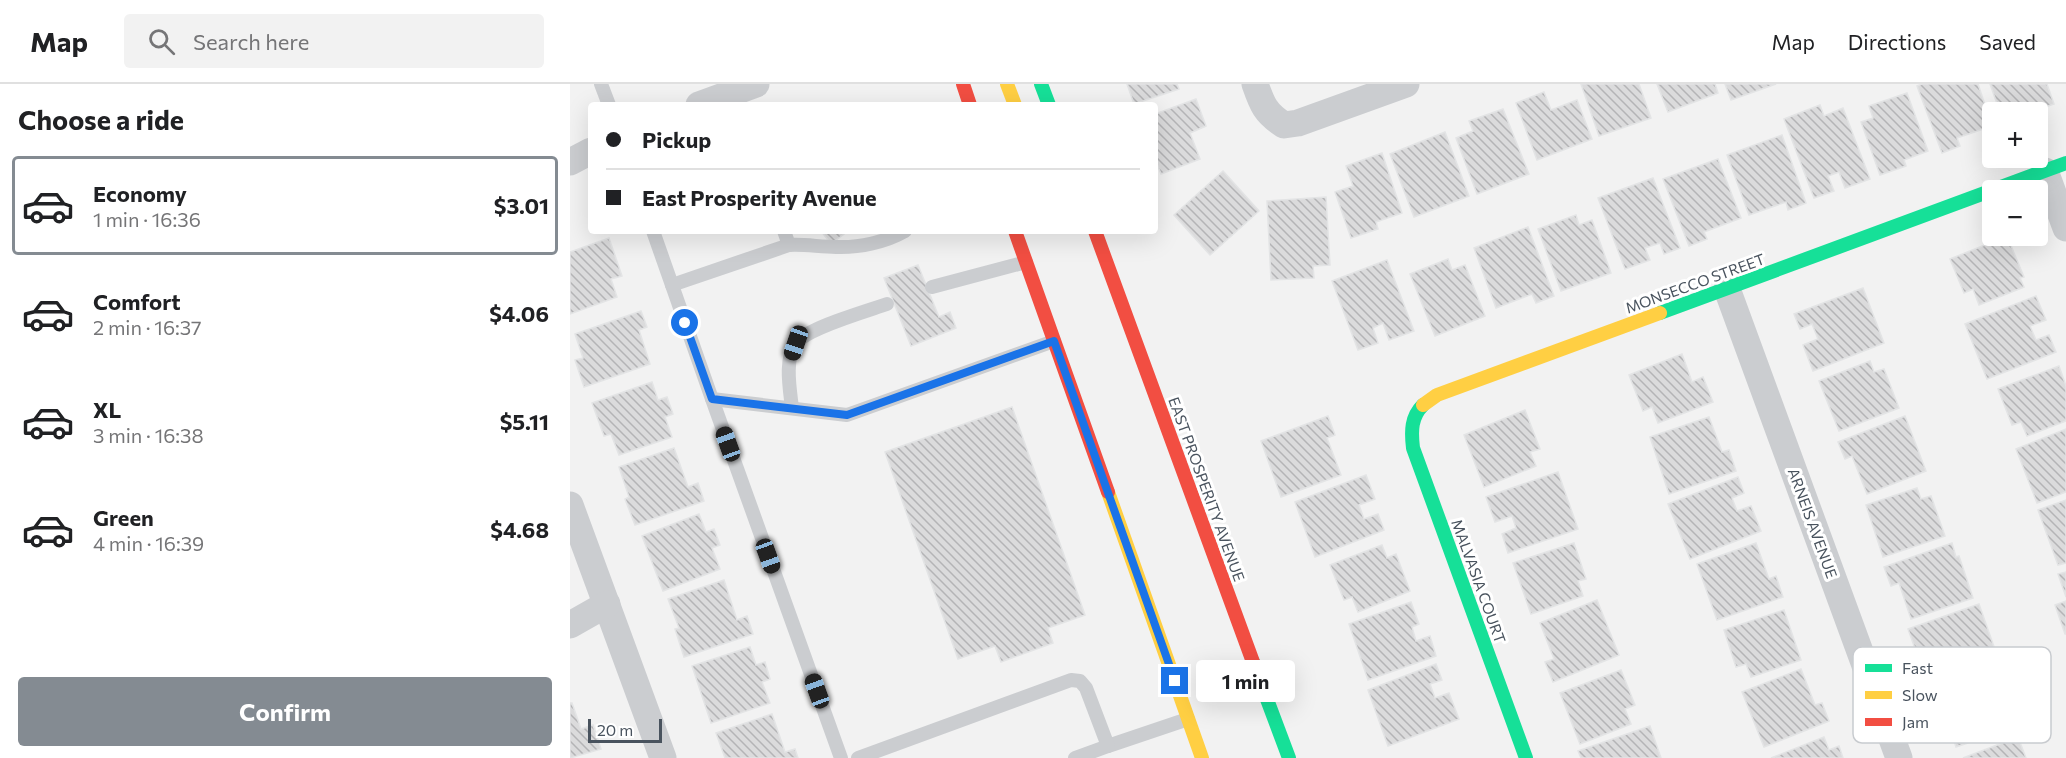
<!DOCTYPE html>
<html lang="en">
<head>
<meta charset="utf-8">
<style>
	:root { --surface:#fff; --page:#f2f2f2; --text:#202124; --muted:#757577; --line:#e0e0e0; --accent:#848b92 }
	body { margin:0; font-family:Commissioner,sans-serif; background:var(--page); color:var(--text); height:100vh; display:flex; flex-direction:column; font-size:22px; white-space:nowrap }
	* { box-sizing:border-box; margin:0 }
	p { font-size:20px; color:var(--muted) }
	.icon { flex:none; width:33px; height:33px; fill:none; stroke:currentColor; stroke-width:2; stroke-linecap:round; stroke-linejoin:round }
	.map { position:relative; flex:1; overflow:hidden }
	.side { display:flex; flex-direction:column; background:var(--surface); width:570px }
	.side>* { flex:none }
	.top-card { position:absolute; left:18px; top:18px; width:570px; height:132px; border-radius:6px; box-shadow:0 6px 24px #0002; display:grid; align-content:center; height:132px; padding:0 18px; background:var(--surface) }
	.buttons { position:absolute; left:1412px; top:18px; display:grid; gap:12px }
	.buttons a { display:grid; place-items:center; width:66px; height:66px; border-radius:6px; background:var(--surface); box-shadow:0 6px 24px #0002; font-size:30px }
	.scale { position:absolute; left:18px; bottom:15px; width:74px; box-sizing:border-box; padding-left:6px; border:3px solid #49535e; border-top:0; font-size:16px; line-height:21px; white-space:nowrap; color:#49535e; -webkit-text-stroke:4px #fff; paint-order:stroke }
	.end { position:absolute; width:27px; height:27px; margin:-14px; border:8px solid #1a73e8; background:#fff; box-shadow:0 0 0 3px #fff }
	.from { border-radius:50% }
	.bubble { position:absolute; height:42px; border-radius:6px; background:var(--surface); box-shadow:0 6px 24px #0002; font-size:20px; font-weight:700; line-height:42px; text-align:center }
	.car { position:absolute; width:18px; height:36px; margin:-18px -9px; border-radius:8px; box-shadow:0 0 4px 2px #0007; background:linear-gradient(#222 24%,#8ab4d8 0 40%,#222 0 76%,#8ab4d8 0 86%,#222 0) }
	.top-card b { display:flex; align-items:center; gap:21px; height:57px; font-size:22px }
	.top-card b+b { border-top:2px solid var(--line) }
	.top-card i { width:15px; height:15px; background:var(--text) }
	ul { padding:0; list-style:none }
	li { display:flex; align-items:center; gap:18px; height:99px; margin:0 12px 9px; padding:0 6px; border:3px solid transparent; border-radius:6px }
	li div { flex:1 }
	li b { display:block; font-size:22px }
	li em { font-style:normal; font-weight:700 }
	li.selected { border-color:var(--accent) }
	li>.icon { width:54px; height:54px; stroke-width:1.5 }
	h2 { padding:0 18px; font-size:27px; line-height:72px }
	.primary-button { display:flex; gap:12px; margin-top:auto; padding:12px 18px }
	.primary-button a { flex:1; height:69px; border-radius:6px; background:var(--accent); color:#fff; font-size:24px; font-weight:700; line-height:69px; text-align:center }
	header { display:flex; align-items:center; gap:36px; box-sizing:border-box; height:84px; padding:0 30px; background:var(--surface); border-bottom:2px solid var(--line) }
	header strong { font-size:28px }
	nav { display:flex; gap:33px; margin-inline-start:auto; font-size:21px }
	.search { width:420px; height:54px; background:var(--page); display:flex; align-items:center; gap:15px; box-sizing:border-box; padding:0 21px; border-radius:6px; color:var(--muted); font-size:22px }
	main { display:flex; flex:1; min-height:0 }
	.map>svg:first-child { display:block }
</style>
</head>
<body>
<header>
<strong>Map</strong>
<div class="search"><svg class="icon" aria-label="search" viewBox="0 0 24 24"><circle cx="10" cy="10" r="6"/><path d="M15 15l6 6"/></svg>Search here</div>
<nav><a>Map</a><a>Directions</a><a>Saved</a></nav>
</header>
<main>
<section class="side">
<h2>Choose a ride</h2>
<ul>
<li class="selected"><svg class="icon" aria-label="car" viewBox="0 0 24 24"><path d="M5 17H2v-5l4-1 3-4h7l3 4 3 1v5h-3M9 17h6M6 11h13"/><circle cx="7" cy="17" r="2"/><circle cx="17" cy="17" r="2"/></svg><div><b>Economy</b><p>1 min · 16:36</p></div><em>$3.01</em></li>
<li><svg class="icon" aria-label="car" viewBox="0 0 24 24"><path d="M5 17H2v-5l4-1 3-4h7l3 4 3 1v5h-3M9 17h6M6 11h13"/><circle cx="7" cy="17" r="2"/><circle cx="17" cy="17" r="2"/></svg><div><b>Comfort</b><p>2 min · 16:37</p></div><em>$4.06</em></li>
<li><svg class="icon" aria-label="car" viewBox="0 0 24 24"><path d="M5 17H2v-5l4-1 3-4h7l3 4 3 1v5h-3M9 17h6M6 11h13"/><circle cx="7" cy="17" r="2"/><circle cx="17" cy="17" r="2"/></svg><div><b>XL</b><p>3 min · 16:38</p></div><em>$5.11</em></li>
<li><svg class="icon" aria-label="car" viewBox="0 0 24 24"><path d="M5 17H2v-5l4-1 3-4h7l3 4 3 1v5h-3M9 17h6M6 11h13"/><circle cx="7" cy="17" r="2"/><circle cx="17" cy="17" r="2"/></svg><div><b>Green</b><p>4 min · 16:39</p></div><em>$4.68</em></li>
</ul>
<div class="primary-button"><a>Confirm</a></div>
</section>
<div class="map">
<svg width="1496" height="674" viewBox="0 0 1496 674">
	<defs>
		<pattern id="building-back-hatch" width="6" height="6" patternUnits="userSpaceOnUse" patternTransform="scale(1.5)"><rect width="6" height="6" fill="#dbdbdc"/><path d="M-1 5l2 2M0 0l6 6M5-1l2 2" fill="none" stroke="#b4b4b6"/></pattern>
	</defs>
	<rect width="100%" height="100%" fill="#f2f2f2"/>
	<!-- building -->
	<g fill="url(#building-back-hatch)" stroke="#e3e4e5" stroke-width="1.5">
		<polygon points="557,0 607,0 609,5 564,20"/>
		<polygon points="1011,0 1069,0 1081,34 1029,52"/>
		<polygon points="1087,0 1145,0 1148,9 1098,28"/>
		<polygon points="1155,0 1206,0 1161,16"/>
		<polygon points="1352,0 1408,0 1422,42 1387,54 1390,62 1372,69 1347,2"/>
		<polygon points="1420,0 1477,0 1484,20 1460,28 1430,28"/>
		<polygon points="974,8 981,26 1007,16 1022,55 967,76 946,19"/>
		<polygon points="1337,9 1358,67 1334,76 1336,82 1310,91 1291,38 1303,34 1299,22"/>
		<polygon points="626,15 636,42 620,49 630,75 591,90 585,75 585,30"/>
		<polygon points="1250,21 1254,32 1273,24 1300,95 1275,104 1269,88 1258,92 1264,107 1244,114 1214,35"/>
		<polygon points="933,25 959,90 907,110 886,54 903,47 899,37"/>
		<polygon points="875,48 899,112 844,133 820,70"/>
		<polygon points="1212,51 1236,119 1218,126 1216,118 1179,131 1157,71"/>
		<polygon points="812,69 832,129 806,138 808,145 781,154 765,108 783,102 776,82"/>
		<polygon points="1148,75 1171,134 1134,148 1137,155 1119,162 1093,95"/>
		<polygon points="653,87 689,127 640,171 604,131"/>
		<polygon points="1083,94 1110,164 1094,170 1090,159 1075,164 1080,176 1055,185 1028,114"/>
		<polygon points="756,113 760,181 743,182 744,194 701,196 697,117"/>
		<polygon points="1006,131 1009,141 1022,136 1041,189 991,207 968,145"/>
		<polygon points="958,143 984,212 966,219 962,210 926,224 904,164"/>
		<polygon points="251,147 278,147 261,160"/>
		<polygon points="1437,152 1454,193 1450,194 1454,203 1409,221 1403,205 1394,209 1380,175"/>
		<polygon points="39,154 52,192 41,195 47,213 0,230 0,168"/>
		<polygon points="878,175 882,186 895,181 915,232 865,252 840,190"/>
		<polygon points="817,176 844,247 819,256 813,239 803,244 808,259 788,266 762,197"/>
		<polygon points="348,181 369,233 380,228 386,244 341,262 314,194"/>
		<polygon points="1293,204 1314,259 1243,287 1233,261 1248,255 1242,240 1230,245 1224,230"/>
		<polygon points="1466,212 1476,236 1460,242 1466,256 1479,251 1486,268 1417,295 1395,240"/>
		<polygon points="71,227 77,243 69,246 80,280 14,303 5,276 13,274 5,250"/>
		<polygon points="1112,270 1122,298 1133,293 1143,318 1088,339 1082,323 1073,327 1059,291"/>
		<polygon points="1300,277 1304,288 1314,285 1329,324 1269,347 1249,297"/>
		<polygon points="1489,282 1496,302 1496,337 1457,352 1451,338 1442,341 1428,305"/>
		<polygon points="82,298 88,316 97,313 103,330 95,333 102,353 49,371 41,350 34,352 22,319"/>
		<polygon points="442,323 515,531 478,544 483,559 431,578 425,562 388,575 315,368"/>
		<polygon points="955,326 970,365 960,368 966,382 914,403 894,351"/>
		<polygon points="758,332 765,351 757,354 771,391 711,413 691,357"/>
		<polygon points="1335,332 1356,387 1297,410 1282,372 1275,375 1268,358"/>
		<polygon points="1139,333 1152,368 1159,366 1166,387 1099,410 1080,353"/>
		<polygon points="1496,345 1496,408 1467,419 1446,365"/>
		<polygon points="104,364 118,403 128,399 134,417 65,441 55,415 59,413 49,383"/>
		<polygon points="988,388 1008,445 938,469 932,450 946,444 942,432 925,438 916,413"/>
		<polygon points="796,391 805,415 789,421 794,435 808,430 814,446 745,473 725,418"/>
		<polygon points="1168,393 1174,409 1162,414 1167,427 1181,422 1191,447 1120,475 1098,420"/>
		<polygon points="1347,404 1351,415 1361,412 1375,452 1313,473 1296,421"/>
		<polygon points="1496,416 1496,479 1488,481 1468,426"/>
		<polygon points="129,430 136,448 144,445 150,461 142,464 150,485 93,507 72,452"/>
		<polygon points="1004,459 1016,495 1008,497 1013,512 961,530 943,479"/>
		<polygon points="1186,459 1199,495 1206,492 1213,513 1147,536 1127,480"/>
		<polygon points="1382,459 1386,473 1389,472 1403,514 1341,535 1329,499 1321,502 1314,483"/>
		<polygon points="812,461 817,474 826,470 840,507 788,528 782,513 774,516 760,481"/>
		<polygon points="1496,488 1496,513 1488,490"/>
		<polygon points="154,496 167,536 177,532 183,550 114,573 105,545 109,544 98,515"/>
		<polygon points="1027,516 1049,571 983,598 975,578 984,575 970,539"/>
		<polygon points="1496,517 1496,550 1495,550 1485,521"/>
		<polygon points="841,518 849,540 842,543 846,557 860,552 866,572 798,596 779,540"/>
		<polygon points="1409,520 1429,577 1362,600 1351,572 1348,573 1338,545"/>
		<polygon points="1214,526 1231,576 1181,593 1176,580 1166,583 1154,546"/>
		<polygon points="180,563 186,581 195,578 200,595 192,598 200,619 141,639 122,582"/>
		<polygon points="866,580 872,596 860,600 865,614 879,609 889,635 818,662 798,606"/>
		<polygon points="1231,585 1245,621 1252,619 1259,637 1194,663 1172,608"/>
		<polygon points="1051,586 1065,621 1055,625 1061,640 1010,660 990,609"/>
		<polygon points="1429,587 1448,642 1386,663 1375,630 1369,632 1361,610"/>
		<polygon points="0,619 2,619 11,645 23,641 31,665 0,674"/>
		<polygon points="202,630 215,668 225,665 228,674 155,674 146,649"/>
		<polygon points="1080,642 1091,674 1011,674 1008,667"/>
		<polygon points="1254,653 1259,666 1269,662 1273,674 1201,674"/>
		<polygon points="1448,653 1456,674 1393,674"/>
	</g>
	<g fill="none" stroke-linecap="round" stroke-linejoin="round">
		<!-- lane -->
		<g stroke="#cbcdd0" stroke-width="14">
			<polyline points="31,0 39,21"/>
			<polyline points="83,147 142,315 271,674"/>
			<path d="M219,161C235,160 250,163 266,163C289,164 316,158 335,147"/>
			<polyline points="102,201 219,161 214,147"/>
			<polyline points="362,203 456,178"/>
			<polyline points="142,315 277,331 484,257"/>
			<path d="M222,324C220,306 214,275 226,259C237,244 297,227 317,220"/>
			<polyline points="538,662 618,635"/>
			<polyline points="288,674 501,596 510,597 516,604 538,662 505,674"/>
		</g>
		<!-- street -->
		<g stroke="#cbcdd0" stroke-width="27">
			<path d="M685,0C692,20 695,29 714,41L728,39L836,0"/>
			<polyline points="129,21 186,0"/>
			<polyline points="0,78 21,67"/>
			<polyline points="1475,87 1496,144"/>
			<polyline points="1157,205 1329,674"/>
			<polyline points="0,421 93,674"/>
			<polyline points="0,541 37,520"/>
		</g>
		<!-- fast -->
		<g stroke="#16e098" stroke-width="14">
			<polyline points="471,0 479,21"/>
			<polyline points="1090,229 1496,79"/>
			<path d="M853,321C841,333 841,347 843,364L956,674"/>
			<polyline points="683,578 719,674"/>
		</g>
		<!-- slow -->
		<g stroke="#ffcf43" stroke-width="14">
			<polyline points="437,0 445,21"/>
			<polyline points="853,321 867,311 1090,229"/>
			<polyline points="538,408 632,674"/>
		</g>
		<!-- jam -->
		<g stroke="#f24e42" stroke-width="14">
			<polyline points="393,0 400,21"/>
			<polyline points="445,147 538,408"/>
			<polyline points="525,147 683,578"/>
		</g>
	</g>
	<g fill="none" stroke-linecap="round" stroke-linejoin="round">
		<!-- route -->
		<polyline stroke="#1a73e8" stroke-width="8" points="115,239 142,315 277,331 484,257 605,597"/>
	</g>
	<g text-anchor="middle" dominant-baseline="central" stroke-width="6" stroke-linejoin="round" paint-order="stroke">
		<!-- street labels -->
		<g font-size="15" fill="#49535e" stroke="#fff">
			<text transform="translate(1125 199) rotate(-20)">MONSECCO STREET</text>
			<text transform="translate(637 405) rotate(70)">EAST PROSPERITY AVENUE</text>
			<text transform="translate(1243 439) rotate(70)">ARNEIS AVENUE</text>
			<text transform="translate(909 497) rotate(70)">MALVASIA COURT</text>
		</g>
	</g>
	<!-- legend -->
	<rect x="1283" y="563" width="198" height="96" rx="9" fill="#fff" stroke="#c8cbcf" stroke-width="1.5"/>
	<rect x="1295" y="580" width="27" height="8" fill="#16e098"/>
	<rect x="1295" y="607" width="27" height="8" fill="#ffcf43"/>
	<rect x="1295" y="634" width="27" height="8" fill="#f24e42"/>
	<g font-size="16" fill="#49535e">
		<text x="1332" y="590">Fast</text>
		<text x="1332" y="617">Slow</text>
		<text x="1332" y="644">Jam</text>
	</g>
</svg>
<div class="buttons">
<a>+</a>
<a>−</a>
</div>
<div class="scale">20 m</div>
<i class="end from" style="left:115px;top:239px"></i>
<i class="end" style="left:605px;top:597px"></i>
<div class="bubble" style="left:626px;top:576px;width:99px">1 min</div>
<i class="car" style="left:226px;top:259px;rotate:199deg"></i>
<i class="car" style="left:158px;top:360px;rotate:340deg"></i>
<i class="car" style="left:198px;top:472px;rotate:160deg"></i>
<i class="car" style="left:247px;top:607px;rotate:340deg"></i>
<div class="top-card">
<b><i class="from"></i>Pickup</b>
<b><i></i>East Prosperity Avenue</b>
</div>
</div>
</main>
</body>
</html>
